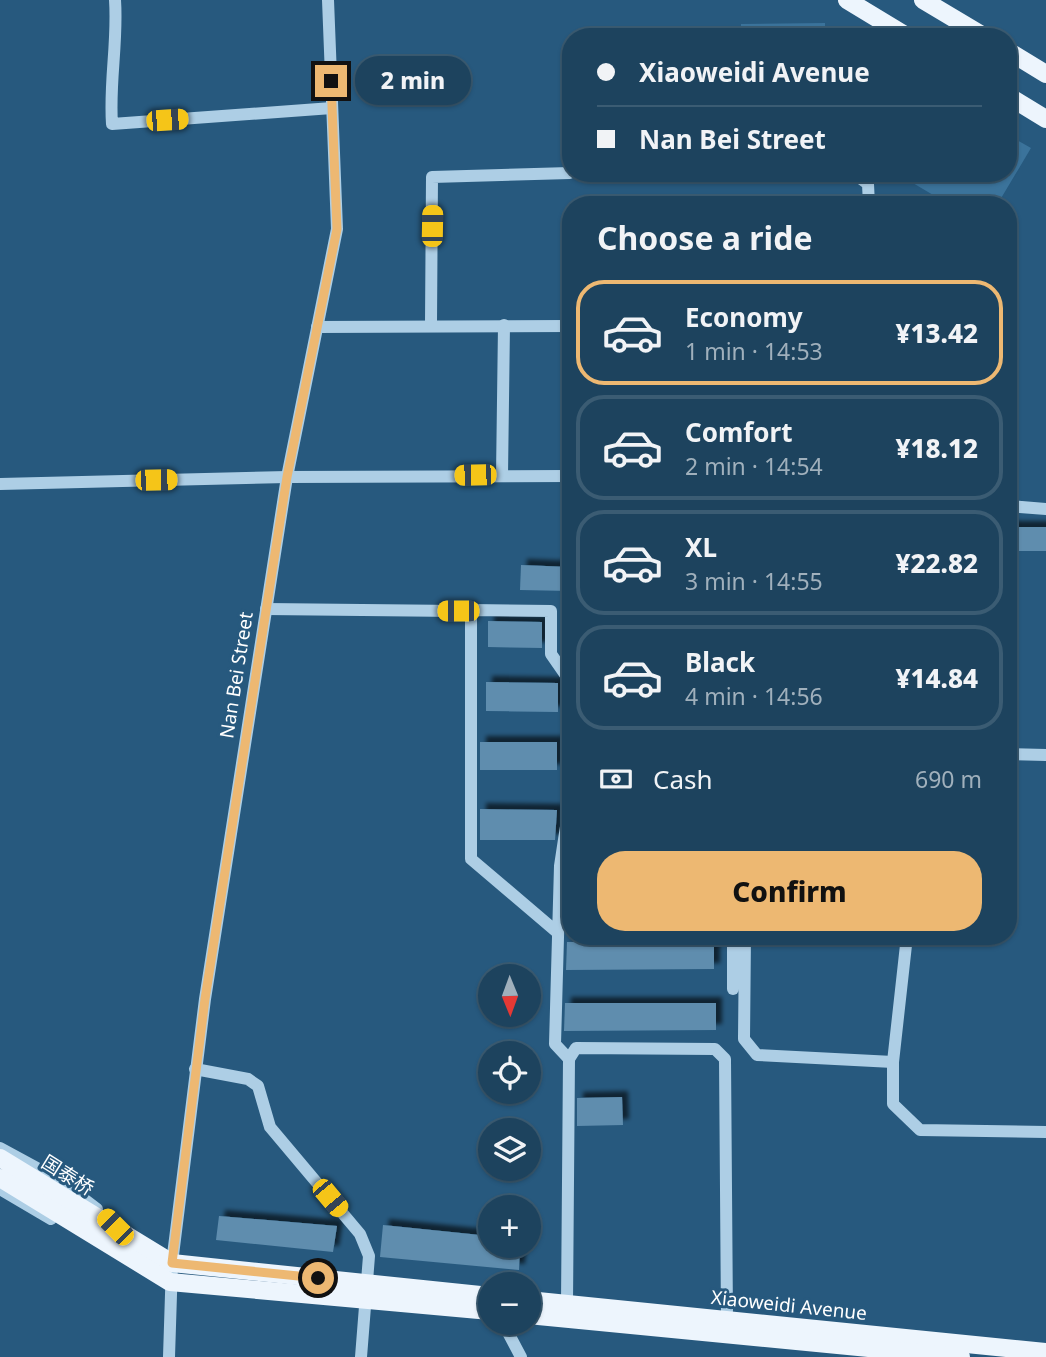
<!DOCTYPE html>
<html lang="en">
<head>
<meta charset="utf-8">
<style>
	:root { --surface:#1d435e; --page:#254a64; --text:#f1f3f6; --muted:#a0b0bc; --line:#3b5c73; --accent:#edb872 }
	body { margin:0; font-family:"Noto Sans","Noto Sans SC",sans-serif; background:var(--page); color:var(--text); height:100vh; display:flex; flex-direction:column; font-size:26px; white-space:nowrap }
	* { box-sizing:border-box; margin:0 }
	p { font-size:23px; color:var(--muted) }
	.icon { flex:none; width:38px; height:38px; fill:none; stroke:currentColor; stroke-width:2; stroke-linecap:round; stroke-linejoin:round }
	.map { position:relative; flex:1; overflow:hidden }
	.sheet { position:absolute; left:562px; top:196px; width:455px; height:749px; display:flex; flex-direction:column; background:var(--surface); border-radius:28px; box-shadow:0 2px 5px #0004,0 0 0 2px var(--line) }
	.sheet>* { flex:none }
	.top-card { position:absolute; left:562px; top:28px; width:455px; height:154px; border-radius:28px; box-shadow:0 2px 5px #0004,0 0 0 2px var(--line); display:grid; align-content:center; height:154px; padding:0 35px; background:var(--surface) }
	.needle { width:46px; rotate:179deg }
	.tools { position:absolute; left:478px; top:964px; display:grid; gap:14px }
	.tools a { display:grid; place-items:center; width:63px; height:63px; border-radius:50%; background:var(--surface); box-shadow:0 2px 5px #0004,0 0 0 2px var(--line); font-size:35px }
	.end { position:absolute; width:32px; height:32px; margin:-16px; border:9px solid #edb872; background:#111; box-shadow:0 0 0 4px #111 }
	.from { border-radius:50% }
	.bubble { position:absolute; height:49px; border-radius:24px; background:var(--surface); box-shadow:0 2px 5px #0004,0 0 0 2px var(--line); font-size:23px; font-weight:800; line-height:49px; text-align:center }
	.car { position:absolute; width:21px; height:42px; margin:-21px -10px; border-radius:9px; box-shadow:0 0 5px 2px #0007; background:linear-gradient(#f5c518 24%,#345 0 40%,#f5c518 0 76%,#345 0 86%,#f5c518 0) }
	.top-card b { display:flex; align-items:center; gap:24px; height:66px; font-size:26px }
	.top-card b+b { border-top:2px solid var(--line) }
	.top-card i { width:18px; height:18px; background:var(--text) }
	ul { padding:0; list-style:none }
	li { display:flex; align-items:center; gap:21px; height:105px; margin:0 14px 10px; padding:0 21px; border:4px solid var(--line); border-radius:28px }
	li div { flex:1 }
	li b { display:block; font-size:26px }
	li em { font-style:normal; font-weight:800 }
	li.on { border-color:var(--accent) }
	li>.icon { width:63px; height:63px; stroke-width:1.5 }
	h2 { padding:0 35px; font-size:32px; line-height:84px }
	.pay { display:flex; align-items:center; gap:18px; height:77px; padding:0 35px; font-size:26px }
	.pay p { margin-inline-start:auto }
	.action { display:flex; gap:14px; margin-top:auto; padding:14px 35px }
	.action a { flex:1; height:80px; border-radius:28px; background:var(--accent); color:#111; font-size:28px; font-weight:800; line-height:80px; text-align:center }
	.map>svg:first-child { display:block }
</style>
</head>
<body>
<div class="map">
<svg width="1046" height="1357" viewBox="0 0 1046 1357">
	<defs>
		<filter id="shadow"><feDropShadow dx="6" dy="-6" stdDeviation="2" flood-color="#0009"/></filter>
	</defs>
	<rect width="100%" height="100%" fill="#27597e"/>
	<!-- green -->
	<g fill="#3b739b">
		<polygon points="825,23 825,37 741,37 741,24"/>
		<polygon points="1008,135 1031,148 997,205 950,205 896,173 1008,173"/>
	</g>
	<!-- building -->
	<g fill="#5f8dae" filter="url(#shadow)">
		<rect x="1008" y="527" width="38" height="24"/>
		<polygon points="521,565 570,567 570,591 520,590"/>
		<polygon points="488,621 542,622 542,648 488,647"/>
		<polygon points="560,621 570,622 570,649 560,649"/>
		<polygon points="486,682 558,683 558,712 486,711"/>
		<rect x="480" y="742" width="77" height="28"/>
		<polygon points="480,809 557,810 555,840 480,840"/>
		<polygon points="714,941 714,969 566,970 567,942"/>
		<polygon points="565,1003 716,1003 716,1030 564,1031"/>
		<polygon points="622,1097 623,1125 577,1126 577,1098"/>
		<polygon points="219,1216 337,1226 333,1252 216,1240"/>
		<polygon points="383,1225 490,1236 490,1246 520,1246 519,1270 380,1257"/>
	</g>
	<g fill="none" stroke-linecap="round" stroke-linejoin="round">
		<!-- minor -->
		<g stroke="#adcee5" stroke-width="12">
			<path d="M115,0C118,42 109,82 112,124L332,108"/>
			<polyline points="853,173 868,184 869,205"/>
			<polyline points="431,324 432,177 570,173"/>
			<polyline points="317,327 570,326"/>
			<polyline points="502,475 504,325"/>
			<polyline points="0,484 287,477 570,476"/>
			<polyline points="1008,506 1046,509"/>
			<polyline points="266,609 458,611"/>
			<polyline points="1008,754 1046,755"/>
			<polyline points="558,933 471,859 471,610 551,611 551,654 567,677 567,820 560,866 555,1044 569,1059"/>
			<polyline points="745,936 744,1039 757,1055 893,1062 893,1104 920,1130 1046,1132"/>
			<polyline points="733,989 733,936"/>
			<polyline points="893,1062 907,936"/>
			<polyline points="195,1069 248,1079 258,1086 270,1127 360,1234 369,1256 361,1357"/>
			<polyline points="0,1148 59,1180 97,1209"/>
			<polyline points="0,1189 51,1219"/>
			<polyline points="567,1303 569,1059 576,1048 715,1049 725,1059 727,1319"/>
			<polyline points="503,1323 521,1357"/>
			<polyline points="169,1357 172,1263 205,999 287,477 337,229 328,0"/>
		</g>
		<!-- major -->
		<g stroke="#edf5fd" stroke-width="18">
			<polyline points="847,0 908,37"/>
			<polyline points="923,0 985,37"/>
			<polyline points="1008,51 1046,74"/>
			<polyline points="1008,96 1046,119"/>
			<polyline points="0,1158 172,1263 490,1296"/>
			<polyline points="0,1178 170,1282 490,1311"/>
			<polyline points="528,1300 1046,1352"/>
			<polyline points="528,1315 961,1357"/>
		</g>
	</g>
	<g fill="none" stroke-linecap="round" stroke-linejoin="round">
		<!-- route -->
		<polyline stroke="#edb872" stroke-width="9" points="318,1278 172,1263 205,999 287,477 337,229 331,81"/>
	</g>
	<g text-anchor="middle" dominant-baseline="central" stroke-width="6" stroke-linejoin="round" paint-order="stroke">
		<!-- street labels -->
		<g font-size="19" fill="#fff" stroke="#27597e">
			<text transform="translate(236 675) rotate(-81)">Nan Bei Street</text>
			<text transform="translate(68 1175) rotate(32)">国泰桥</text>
			<text transform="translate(789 1305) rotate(6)">Xiaoweidi Avenue</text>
		</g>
	</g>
</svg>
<div class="tools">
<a><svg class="needle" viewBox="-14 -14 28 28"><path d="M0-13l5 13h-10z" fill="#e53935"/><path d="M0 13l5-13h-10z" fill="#a0b0bc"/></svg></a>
<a><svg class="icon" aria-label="locate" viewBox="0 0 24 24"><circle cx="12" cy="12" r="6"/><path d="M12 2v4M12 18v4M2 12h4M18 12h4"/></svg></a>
<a><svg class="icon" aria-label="layers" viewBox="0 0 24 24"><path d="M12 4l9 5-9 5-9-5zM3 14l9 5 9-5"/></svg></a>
<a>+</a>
<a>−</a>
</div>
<i class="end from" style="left:318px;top:1278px"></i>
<i class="end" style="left:331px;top:81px"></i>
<div class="bubble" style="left:355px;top:56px;width:116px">2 min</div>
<i class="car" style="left:167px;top:120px;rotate:86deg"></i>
<i class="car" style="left:432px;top:226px;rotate:1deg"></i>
<i class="car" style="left:475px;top:475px;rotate:269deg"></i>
<i class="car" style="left:156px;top:480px;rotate:89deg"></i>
<i class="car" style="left:458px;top:611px;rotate:270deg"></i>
<i class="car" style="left:330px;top:1198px;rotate:140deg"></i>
<i class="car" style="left:115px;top:1227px;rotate:315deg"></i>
<div class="top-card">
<b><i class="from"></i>Xiaoweidi Avenue</b>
<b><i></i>Nan Bei Street</b>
</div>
<section class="sheet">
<h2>Choose a ride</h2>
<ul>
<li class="on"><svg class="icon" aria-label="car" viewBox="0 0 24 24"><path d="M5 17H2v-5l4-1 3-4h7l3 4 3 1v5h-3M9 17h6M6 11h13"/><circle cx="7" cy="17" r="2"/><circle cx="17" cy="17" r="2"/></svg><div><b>Economy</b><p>1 min · 14:53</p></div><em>¥13.42</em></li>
<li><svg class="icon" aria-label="car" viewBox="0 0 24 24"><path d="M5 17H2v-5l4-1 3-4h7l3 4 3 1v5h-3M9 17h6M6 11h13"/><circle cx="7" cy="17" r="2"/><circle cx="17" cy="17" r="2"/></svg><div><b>Comfort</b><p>2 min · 14:54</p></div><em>¥18.12</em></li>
<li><svg class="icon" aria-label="car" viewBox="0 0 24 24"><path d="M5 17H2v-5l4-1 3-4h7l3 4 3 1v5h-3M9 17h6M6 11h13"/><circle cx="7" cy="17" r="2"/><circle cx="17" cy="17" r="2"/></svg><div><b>XL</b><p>3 min · 14:55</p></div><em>¥22.82</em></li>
<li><svg class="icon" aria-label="car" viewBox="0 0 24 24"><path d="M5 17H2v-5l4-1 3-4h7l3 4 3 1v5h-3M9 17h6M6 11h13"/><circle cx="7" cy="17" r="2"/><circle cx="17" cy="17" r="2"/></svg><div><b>Black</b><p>4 min · 14:56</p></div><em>¥14.84</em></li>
</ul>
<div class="pay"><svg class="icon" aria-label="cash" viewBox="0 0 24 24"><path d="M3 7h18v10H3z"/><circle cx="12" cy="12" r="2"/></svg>Cash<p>690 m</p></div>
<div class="action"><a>Confirm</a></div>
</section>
</div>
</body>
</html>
